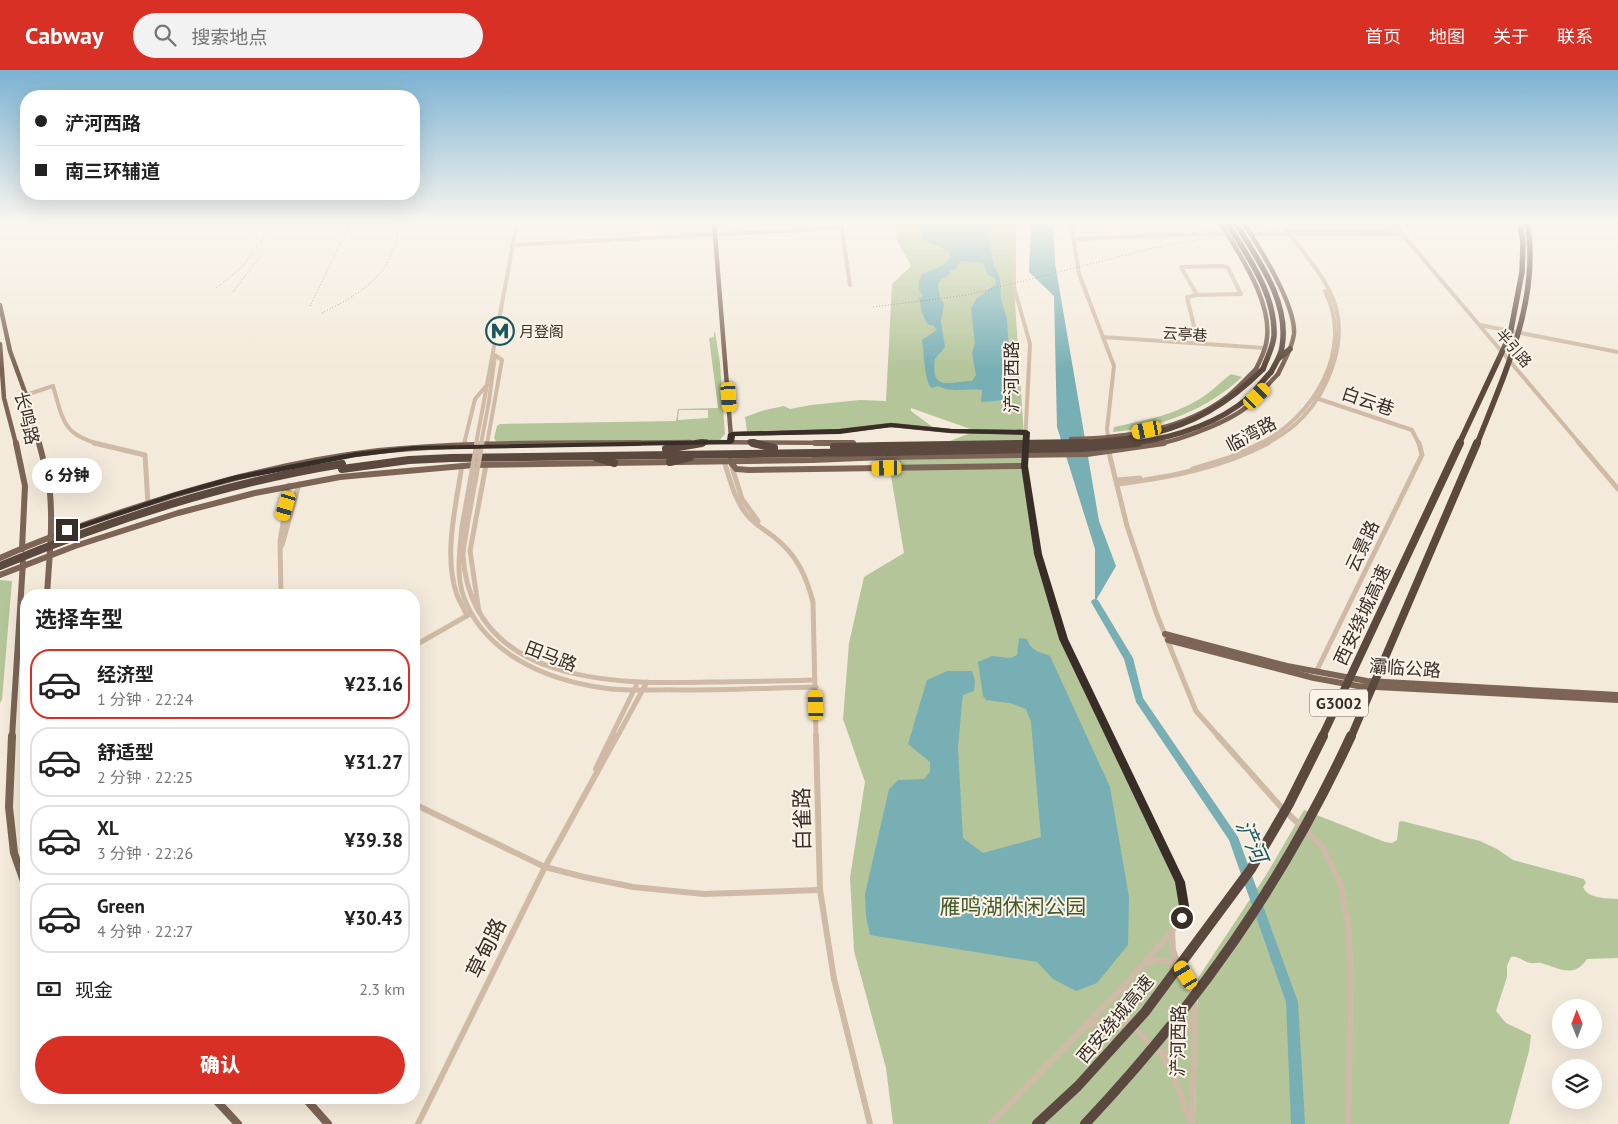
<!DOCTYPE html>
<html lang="zh">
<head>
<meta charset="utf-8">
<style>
	:root { --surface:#fff; --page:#f2f2f2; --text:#222; --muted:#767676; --line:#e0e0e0; --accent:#d93025 }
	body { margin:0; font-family:"PT Sans","Noto Sans SC",sans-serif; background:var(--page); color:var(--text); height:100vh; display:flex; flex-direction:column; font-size:19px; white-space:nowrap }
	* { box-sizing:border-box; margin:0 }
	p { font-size:16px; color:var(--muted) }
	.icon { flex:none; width:28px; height:28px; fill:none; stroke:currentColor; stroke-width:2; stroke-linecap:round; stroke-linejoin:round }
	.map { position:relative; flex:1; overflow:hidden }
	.panel { position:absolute; left:20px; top:519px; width:400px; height:515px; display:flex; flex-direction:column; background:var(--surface); border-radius:20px; box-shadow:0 5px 20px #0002 }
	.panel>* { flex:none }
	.banner { position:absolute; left:20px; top:20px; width:400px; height:110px; border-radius:20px; box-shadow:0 5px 20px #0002; display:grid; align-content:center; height:110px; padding:0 15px; background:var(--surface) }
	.needle { width:32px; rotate:359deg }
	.controls { position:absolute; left:1552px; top:929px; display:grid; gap:10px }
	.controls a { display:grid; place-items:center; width:50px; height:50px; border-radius:50%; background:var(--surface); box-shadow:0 5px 20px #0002; font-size:25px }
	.end { position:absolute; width:22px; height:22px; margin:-11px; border:6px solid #392e27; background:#fff; box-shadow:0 0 0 2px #fff }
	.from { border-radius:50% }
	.bubble { position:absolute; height:35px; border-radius:18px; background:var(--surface); box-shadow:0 5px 20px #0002; font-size:16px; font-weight:800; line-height:35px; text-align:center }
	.car { position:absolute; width:15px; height:30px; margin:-15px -8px; border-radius:6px; box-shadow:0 0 4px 1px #0007; background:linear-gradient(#f5c518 24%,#345 0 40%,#f5c518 0 76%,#345 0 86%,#f5c518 0) }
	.banner b { display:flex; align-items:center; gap:18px; height:48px; font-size:19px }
	.banner b+b { border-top:1px solid var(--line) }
	.banner i { width:12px; height:12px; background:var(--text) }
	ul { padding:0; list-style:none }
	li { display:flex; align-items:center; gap:15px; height:70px; margin:0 10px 8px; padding:0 5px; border:2px solid var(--line); border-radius:20px }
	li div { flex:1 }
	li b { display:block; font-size:19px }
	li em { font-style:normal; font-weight:800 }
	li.active { border-color:var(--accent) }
	li>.icon { width:45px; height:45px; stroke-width:1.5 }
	h2 { padding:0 15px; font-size:22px; line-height:60px }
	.pay { display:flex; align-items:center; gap:12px; height:55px; padding:0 15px; font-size:19px }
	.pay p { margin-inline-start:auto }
	.primary-button { display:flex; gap:10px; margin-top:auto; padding:10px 15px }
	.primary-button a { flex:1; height:58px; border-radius:30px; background:var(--accent); color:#fff; font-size:20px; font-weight:800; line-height:58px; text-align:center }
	header { display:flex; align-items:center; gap:30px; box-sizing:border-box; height:70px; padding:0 25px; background:var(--accent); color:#fff }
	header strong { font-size:24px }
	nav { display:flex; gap:28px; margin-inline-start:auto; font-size:18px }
	.search { width:350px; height:45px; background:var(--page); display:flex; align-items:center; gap:12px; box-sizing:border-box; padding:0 18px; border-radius:28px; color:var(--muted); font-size:19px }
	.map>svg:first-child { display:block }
</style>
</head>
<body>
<header>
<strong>Cabway</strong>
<div class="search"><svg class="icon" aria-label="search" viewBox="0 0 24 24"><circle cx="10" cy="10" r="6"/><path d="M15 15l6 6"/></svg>搜索地点</div>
<nav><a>首页</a><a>地图</a><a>关于</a><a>联系</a></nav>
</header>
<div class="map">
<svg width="1618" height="1054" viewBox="0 0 1618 1054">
	<rect width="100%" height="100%" fill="#f4eadb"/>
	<!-- green -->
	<g fill="#b4c59a" fill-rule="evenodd">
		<path d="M896,152H1013L1014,217L1028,426L1038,484L1063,569L1180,812L1184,836L1172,861L1173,880L1192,914L1195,1047L1198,908L1266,805L1304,740L1385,772L1392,773L1397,770L1399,752L1402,751L1480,771L1497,779L1513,790L1584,809L1586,813L1583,817C1588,829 1606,828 1618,829V888L1587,889C1574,909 1559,898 1541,893C1537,892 1534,894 1530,893C1522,891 1519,886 1511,887L1507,896V907L1496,941L1506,953L1531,965L1529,981L1509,1054H893L886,998L854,881L850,808L865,712L843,649L849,573L864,507L904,483L889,394L976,361L911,338V341L934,358L889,354L841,359L747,361L745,347L765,340L784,336L790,339L811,335L860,330L886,331L892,214L911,196L897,170Z"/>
		<path d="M714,262H715L720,293L725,364L720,370L497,373L494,368L497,356L500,354L676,351L678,339L718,338L709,268L714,267ZM679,340H708V348L678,350Z"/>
		<path d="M1231,304L1242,307C1208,339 1160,358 1113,362L1114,357C1146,350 1180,344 1207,324C1215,318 1223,310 1231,304Z"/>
		<polygon points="0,510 12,511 2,630 0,633"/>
	</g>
	<!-- water -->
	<g fill="#77afb4" fill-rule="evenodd">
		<path d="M918,152H991L992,156L987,163V169H989L994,196L1000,208L1001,229L1007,249L1009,283L1015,313L1005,330L981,332L982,320C966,318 951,323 938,316L932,318C924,313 924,281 922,270L937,260L934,256L927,254L922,243L919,228L923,226C918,221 917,210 922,204L944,195L950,187L948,180C927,171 925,177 918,152ZM961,191L983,193L988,205L995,208L996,214L976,229L971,239L975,273L972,283L976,305L972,311C951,311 930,323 935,289L945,277L941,251L944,234L940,228L938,214L941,209L948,206L951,200L955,199Z"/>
		<polygon points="1031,152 1053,152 1055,193 1099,451 1116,496 1095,532 1095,479 1057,357 1054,226 1029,202"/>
		<path d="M1019,568L1027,569C1031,581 1039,582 1050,586L1110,717L1129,827L1128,875L1097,913L1076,921L1053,909L1037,892L870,865L866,846L865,824L889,719L898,710L924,709L930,702V692L908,674L927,610L947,601H972L975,611L974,621L963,625L962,632L958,678L963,768L983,783L1041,767L1031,652L1026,639L1010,633L986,630L983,626L978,592L992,586L1010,588L1017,585Z"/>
	</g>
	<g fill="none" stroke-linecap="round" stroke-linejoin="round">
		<!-- river -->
		<polygon fill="#77afb4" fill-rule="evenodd" points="1095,529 1098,530 1133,588 1143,628 1238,767 1298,932 1305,1054 1291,1054 1286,932 1229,770 1136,632 1124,589 1091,532 1092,530"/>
		<!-- minor-far2 -->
		<g stroke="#cebaa6" stroke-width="4">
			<polyline points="841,152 850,215"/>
			<polyline points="1014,152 1014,217 1030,274 1025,374"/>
			<polyline points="1071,152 1079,204 1114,296 1107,359 1109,374"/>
			<polyline points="1392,152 1580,374"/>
			<polyline points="1286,161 1400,160"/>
			<polyline points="1250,164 1404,164"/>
			<polyline points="1074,169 1227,163"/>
			<polyline points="512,175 841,158"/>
			<polygon points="1222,196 1228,198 1241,224 1197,225 1181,197"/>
			<polyline points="1197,225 1187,227 1198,273"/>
			<polyline points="1480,255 1618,282"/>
			<polyline points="1103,267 1265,278"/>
			<path d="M26,325L53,316C63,349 62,365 100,374"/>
			<polyline points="1316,328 1412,360 1419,374"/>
			<polyline points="484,331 517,152"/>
			<polyline points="489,331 495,285"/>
			<polyline points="464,374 475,329 486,316"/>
			<polyline points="487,374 502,290 496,286"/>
			<path d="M1259,374C1313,348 1355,280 1325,221"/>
			<path d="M1266,374C1279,367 1293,358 1303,347C1328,321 1346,274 1336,238C1328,209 1305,185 1287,161"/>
		</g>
		<!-- minor-far1 -->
		<g stroke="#cebaa6" stroke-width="5">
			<polyline points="94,373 145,385 148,434"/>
			<polyline points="1025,373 1024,396 1038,485 1063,569 1110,667"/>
			<polyline points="1108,373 1110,387 1127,456 1157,545 1196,641 1219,667"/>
			<polyline points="1579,373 1618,419"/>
			<polyline points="487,375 487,373"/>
			<polyline points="464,376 465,373"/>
			<path d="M724,391C730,409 734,429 747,445C754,454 765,460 774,467C796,484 806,505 813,532L816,667"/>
			<polyline points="731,394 742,429 758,451"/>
			<path d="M462,395C456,436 443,485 457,525C460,532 464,539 467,546"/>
			<polyline points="1193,399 1229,388 1262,373"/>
			<polyline points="1117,410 1140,408"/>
			<path d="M1118,414C1170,407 1221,398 1268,373"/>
			<path d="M467,456C466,466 463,477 463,486C472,613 612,615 709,612C744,612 780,611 815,610"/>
			<path d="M462,457C460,479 456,503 463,525C484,584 546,610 604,618C628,622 655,619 680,620C725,620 771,618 816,617"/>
			<polyline points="282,475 299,414"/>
			<polyline points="281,525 280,472 289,415"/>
			<polyline points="479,542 470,481 486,395"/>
			<polyline points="414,576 470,544"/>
			<polyline points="1316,602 1422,385 1419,373"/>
			<polyline points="611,667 636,616"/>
			<polyline points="617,667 647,612"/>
		</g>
		<!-- minor -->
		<g stroke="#cebaa6" stroke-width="6">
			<polyline points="816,666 820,820 834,909 870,1054"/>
			<path d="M1110,666L1180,812C1184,836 1187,841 1172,861L1173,880L1178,893L1192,914L1195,940L1192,1054"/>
			<polyline points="1218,666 1281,737 1322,776 1341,815 1348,855 1351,904 1348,1054"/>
			<polyline points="596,699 612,666"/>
			<polyline points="414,734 545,797 584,807 633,817 704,824 820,820"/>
			<polyline points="1145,894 1156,890 1178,893"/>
			<polyline points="1125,916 1123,934 1126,952"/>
			<polyline points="1085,957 1114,949 1126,952 1136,960 1163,987 1172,1000 1191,1054"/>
			<polyline points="1157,981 1164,983 1175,977 1194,945"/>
			<polyline points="418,1054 545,797 617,666"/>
			<polyline points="990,1054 1126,914 1172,861"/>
		</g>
		<!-- major-far2 -->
		<g stroke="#7c6557" stroke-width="4.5">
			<polyline points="714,152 731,367"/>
			<path d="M1220,152C1239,184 1275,234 1266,274C1264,283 1260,291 1256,299"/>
			<path d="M1243,152C1259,177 1296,235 1294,264C1292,279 1284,291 1278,304"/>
			<polyline points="0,235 10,281 26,325 39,374"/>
			<polyline points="0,274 4,328 16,374"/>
			<polyline points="732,364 840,361 891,355 951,361 1026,362"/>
			<polyline points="700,372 853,373"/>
			<polyline points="517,374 690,372"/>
		</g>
		<!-- major-far1 -->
		<g stroke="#7c6557" stroke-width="6">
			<polyline points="16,373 25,416 22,479"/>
			<path d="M39,373C43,389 48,406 50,423C53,457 49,491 47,525"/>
			<polyline points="815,373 853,373"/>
			<polyline points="730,391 736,399 749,400 1024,396"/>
			<path d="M0,488C47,467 96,450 146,434C221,410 299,390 378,381C464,372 552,374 639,373"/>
			<polyline points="0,505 75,476 178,443 255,423 340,407 474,395 812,390 885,387"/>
			<polyline points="1165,564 1287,596 1367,611 1618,625"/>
			<polyline points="1168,570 1314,608 1358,616 1618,630"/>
			<polyline points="12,667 23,492"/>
		</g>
		<!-- major -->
		<g stroke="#7c6557" stroke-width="8">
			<polyline points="12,666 9,737 14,783 26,817"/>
			<polyline points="214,1028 238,1054"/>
			<polyline points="305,1028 328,1054"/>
		</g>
		<!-- highway-far1 -->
		<g stroke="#5b483e" stroke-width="5.5">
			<path d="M1227,152C1247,186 1276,224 1274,266C1273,277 1267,288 1263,299"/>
			<path d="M1235,152C1257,189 1290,231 1282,277C1281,286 1275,294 1271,302"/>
			<polyline points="1279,288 1290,279"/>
			<polyline points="750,372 758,374"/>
			<polyline points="695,374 706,372"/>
		</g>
		<!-- highway -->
		<g stroke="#5b483e" stroke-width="8">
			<polyline points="753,373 774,378"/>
			<polyline points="834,377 884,376"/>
			<polyline points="666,379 702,373"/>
			<polyline points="597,388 614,393"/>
			<polyline points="670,392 690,387"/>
			<polyline points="342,399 409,390 451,388 885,382"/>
		</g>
		<!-- rail -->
		<g stroke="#392e27" stroke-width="1" stroke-dasharray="0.5 2.5" stroke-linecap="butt">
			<polyline points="216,218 242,197 275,152"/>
			<polyline points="233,222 262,184"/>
			<polyline points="310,236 351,152"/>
			<polyline points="873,237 967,225 1154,178 1217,166 1281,161 1387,162"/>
			<path d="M322,243C346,231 373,217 387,193C394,180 397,165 403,152"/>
		</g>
		<!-- minor-bridge-far1 -->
		<g stroke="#cebaa6" stroke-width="4">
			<polyline points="476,374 484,331"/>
			<polyline points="481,374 489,331"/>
		</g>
		<!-- minor-bridge -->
		<g stroke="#cebaa6" stroke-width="5">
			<polyline points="467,456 482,373"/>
			<polyline points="462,457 477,373"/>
		</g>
		<!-- major-bridge-far1 -->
		<g stroke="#7c6557" stroke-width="4.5">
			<path d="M1071,369C1125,368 1184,360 1228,326C1238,318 1247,308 1256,299"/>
			<path d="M1157,374C1182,370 1231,351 1249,335C1259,326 1268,314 1278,304"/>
		</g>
		<!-- major-bridge -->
		<polyline stroke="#7c6557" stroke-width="6" points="885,387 1087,384 1164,373"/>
		<!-- highway-bridge-far2 -->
		<g stroke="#5b483e" stroke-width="5.5">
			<path d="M1017,374C1116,373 1188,374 1263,299"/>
			<path d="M1130,374C1171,368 1215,356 1248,328C1256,320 1263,310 1271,302"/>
			<polyline points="1459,374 1510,265 1522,202 1523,173 1520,152"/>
			<path d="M1477,374C1504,305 1541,228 1527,152"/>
		</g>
		<!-- highway-bridge-far1 -->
		<g stroke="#5b483e" stroke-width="8">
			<polyline points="884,376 1086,373"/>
			<polyline points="885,382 1083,378 1138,373"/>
			<path d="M0,496C110,450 225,413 342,394"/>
			<polyline points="1322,667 1460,373"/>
			<polyline points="1351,667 1477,373"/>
		</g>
		<!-- highway-bridge -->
		<g stroke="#5b483e" stroke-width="10">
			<polyline points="1037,1054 1078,1016 1145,942 1251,799 1289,734 1323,666"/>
			<path d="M1085,1054C1196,936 1283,813 1351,666"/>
		</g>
	</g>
	<!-- sky -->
	<linearGradient id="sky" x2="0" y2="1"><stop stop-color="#7bb2d3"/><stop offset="0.51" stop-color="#faf6ef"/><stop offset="1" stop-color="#faf6ef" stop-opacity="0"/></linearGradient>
	<rect width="1618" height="299" fill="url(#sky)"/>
	<!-- route -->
	<polygon fill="#392e27" points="891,353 951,359 1026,360 1030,362 1028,396 1042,484 1068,569 1185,812 1189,836 1185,852 1182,853 1178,852 1176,848 1179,836 1175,812 1059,569 1034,484 1021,396 1023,365 951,363 891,357 840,364 735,366 734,372 731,374 413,380 356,387 237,410 178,426 67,463 63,460 173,423 236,405 356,382 413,376 727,370 728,364 732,362 840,359"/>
	<!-- icons -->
	<defs>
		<symbol id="metro-ring" viewBox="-11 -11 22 22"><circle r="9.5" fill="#fbf3e8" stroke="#19575f" stroke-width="1.5"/><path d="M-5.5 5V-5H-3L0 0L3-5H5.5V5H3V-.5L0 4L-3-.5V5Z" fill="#19575f"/></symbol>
	</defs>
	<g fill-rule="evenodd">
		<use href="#metro-ring" x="484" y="245" width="32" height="32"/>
	</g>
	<g text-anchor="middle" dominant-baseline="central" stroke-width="4" stroke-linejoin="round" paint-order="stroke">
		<!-- far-poi labels -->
		<g font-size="15" fill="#392e27" stroke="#fbf3e8" text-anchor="start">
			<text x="519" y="261">月登阁</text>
		</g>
		<!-- far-street labels -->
		<g font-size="15" fill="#392e27" stroke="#fbf3e8">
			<text transform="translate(1185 264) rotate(4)">云亭巷</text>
			<text transform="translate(1514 278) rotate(49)">半引路</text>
		</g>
		<!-- shield labels -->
		<rect fill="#fbf3e8" stroke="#736961" stroke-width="1" x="1310" y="619.5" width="58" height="27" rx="4"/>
		<g font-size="16" font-weight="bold" fill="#392e27">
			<text x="1339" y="633">G3002</text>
		</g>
		<!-- street labels -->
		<g font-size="18" fill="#392e27" stroke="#fbf3e8">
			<text transform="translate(1011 307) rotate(-90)">浐河西路</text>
			<text transform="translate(1368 331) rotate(19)">白云巷</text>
			<text transform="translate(27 348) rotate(77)">长鸣路</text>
			<text transform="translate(1251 364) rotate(-28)">临湾路</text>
			<text transform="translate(1362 476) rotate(-65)">云景路</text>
			<text transform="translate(1362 545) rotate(-65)">西安绕城高速</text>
			<text transform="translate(551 586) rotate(21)">田马路</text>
			<text transform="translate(1405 598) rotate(4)">灞临公路</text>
			<text transform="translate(1115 949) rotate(-50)">西安绕城高速</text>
			<text transform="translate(1178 971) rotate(-89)">浐河西路</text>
		</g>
		<!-- near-street labels -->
		<g font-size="21" fill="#392e27" stroke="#fbf3e8">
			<text transform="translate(802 749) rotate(-91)">白雀路</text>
			<text transform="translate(486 878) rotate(-64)">草甸路</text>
		</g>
		<!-- near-park labels -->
		<g font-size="21" fill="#455a29" stroke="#fbf3e8">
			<text x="1013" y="836">雁鸣湖休闲公园</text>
		</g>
		<!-- near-water labels -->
		<g font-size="22" font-style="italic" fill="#19575f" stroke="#fbf3e8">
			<text transform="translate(1252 771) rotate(66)">浐河</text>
		</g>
	</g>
</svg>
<div class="controls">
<a><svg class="needle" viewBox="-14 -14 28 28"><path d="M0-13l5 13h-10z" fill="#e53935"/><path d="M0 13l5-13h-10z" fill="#767676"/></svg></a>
<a><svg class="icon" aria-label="layers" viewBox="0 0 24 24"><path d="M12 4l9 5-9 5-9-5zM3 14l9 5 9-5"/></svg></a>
</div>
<i class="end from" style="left:1182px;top:848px"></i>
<i class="end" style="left:67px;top:460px"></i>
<div class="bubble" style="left:32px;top:388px;width:70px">6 分钟</div>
<i class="car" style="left:1257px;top:326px;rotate:46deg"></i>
<i class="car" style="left:729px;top:327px;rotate:176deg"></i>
<i class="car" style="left:1147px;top:360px;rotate:258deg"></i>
<i class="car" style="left:887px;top:398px;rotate:269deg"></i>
<i class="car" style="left:286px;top:436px;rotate:197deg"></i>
<i class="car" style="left:816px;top:635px;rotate:358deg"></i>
<i class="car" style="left:1186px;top:905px;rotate:329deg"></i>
<div class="banner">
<b><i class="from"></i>浐河西路</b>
<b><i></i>南三环辅道</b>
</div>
<section class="panel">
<h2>选择车型</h2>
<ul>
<li class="active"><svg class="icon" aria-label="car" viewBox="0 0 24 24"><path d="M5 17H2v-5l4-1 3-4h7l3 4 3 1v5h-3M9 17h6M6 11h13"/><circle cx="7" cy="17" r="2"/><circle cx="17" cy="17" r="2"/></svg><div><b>经济型</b><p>1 分钟 · 22:24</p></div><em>¥23.16</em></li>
<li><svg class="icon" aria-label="car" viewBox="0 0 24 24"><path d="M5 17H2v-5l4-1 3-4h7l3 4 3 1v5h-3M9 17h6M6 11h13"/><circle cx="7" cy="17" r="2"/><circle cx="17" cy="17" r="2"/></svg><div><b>舒适型</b><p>2 分钟 · 22:25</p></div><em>¥31.27</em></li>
<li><svg class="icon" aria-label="car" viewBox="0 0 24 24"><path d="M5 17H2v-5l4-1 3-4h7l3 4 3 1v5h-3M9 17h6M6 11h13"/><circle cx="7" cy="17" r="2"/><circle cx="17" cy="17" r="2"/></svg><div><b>XL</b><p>3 分钟 · 22:26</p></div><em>¥39.38</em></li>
<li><svg class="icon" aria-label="car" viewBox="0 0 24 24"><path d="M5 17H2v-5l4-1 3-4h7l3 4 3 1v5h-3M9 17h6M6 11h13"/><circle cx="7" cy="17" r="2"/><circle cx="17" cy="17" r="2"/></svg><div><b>Green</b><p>4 分钟 · 22:27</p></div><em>¥30.43</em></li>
</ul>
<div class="pay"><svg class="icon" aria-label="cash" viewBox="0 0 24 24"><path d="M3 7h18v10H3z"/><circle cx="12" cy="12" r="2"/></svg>现金<p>2.3 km</p></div>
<div class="primary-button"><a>确认</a></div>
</section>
</div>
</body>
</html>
